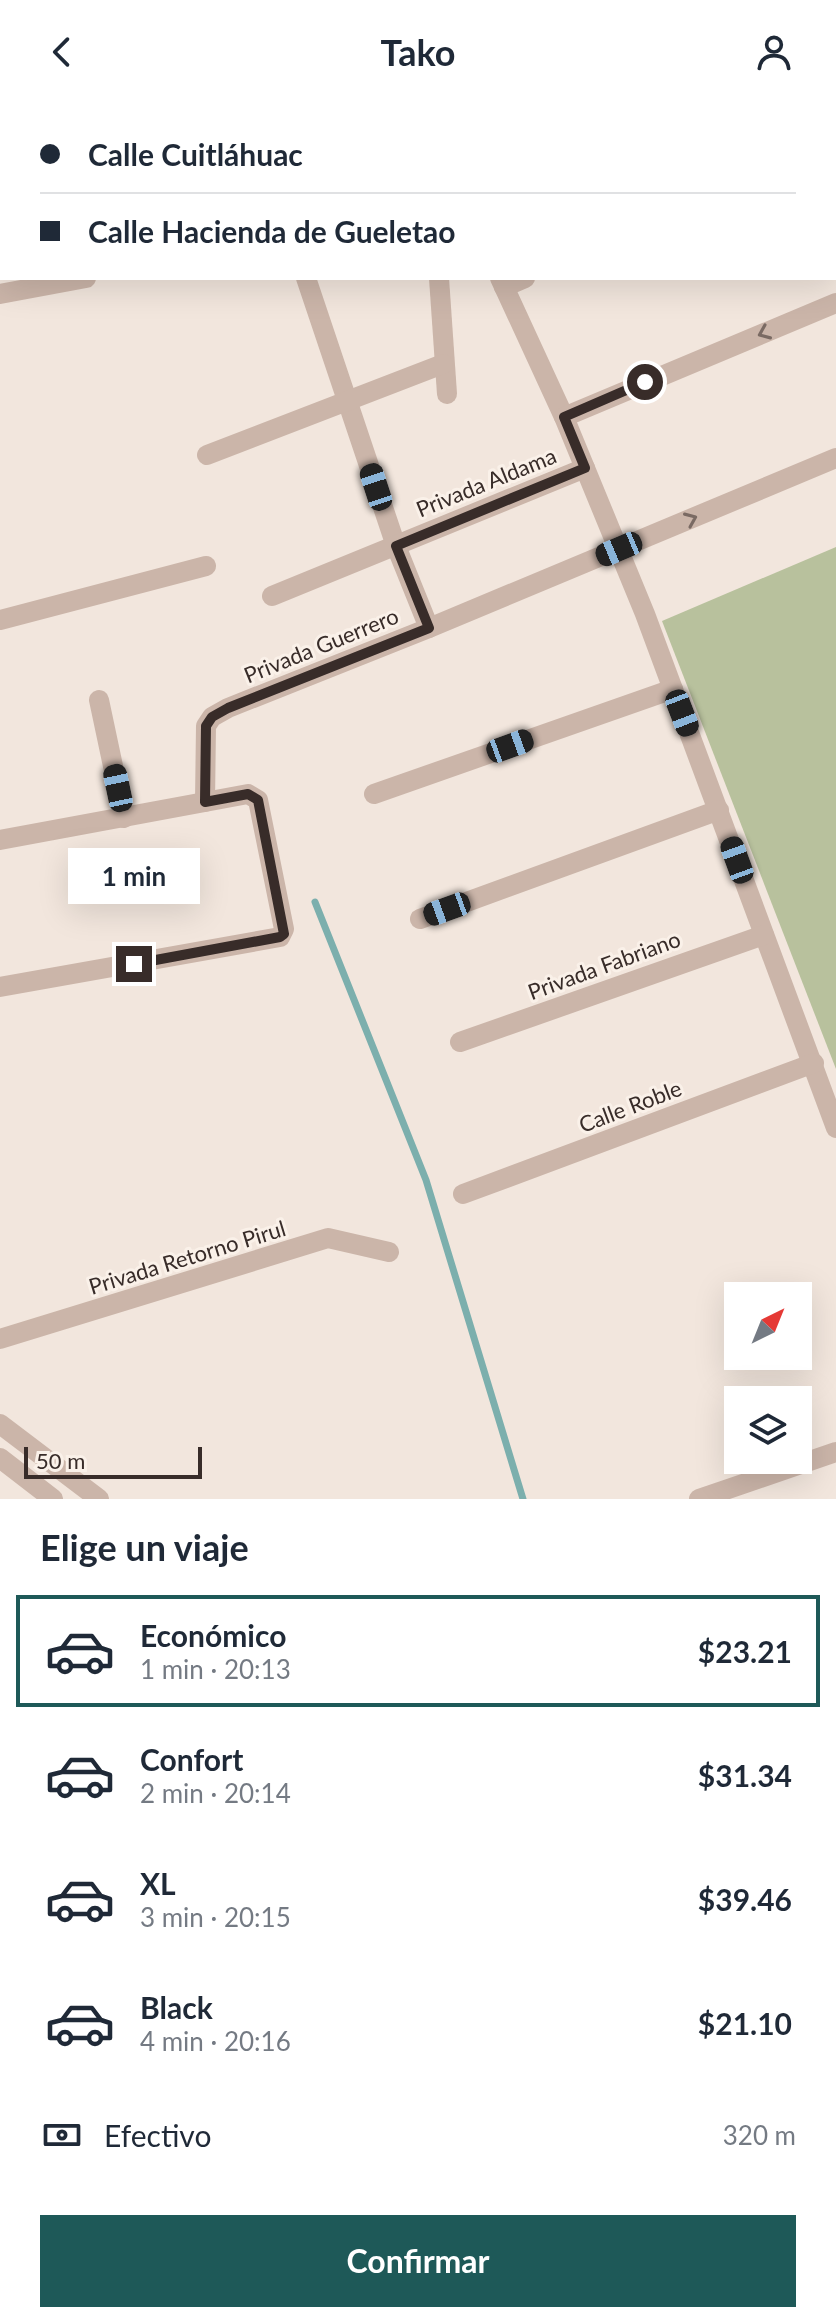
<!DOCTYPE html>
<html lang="es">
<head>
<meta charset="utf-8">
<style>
	:root { --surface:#fff; --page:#f6f6f7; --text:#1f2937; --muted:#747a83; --line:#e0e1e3; --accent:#1e5958 }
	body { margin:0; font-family:Lato,sans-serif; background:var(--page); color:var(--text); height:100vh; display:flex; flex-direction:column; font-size:30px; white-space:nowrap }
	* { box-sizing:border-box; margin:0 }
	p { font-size:26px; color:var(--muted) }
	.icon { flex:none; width:44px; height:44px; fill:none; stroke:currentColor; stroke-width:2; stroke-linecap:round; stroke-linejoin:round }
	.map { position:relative; height:1395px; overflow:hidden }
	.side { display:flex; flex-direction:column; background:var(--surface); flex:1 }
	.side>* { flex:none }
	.banner { position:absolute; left:0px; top:0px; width:836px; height:176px; box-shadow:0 8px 32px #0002; display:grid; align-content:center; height:176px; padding:0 40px; background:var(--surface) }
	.needle { width:52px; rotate:43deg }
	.controls { position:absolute; left:724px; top:1178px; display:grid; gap:16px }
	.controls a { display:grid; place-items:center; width:88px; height:88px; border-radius:0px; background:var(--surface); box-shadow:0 8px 32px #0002; font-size:40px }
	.scale { position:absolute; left:24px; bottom:20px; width:178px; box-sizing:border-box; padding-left:8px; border:4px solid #382c29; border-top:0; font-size:22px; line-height:28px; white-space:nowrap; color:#382c29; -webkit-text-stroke:6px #faf1e9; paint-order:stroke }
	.end { position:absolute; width:36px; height:36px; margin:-18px; border:10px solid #382c29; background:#fff; box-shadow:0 0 0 4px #fff }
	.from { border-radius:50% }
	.bubble { position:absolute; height:56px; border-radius:0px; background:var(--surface); box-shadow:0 8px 32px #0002; font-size:26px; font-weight:700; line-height:56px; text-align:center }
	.car { position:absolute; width:24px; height:48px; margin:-24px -12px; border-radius:10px; box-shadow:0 0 6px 2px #0007; background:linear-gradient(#222 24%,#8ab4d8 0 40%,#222 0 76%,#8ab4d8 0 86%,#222 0) }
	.banner b { display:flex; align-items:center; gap:28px; height:76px; font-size:30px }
	.banner b+b { border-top:2px solid var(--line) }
	.banner i { width:20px; height:20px; background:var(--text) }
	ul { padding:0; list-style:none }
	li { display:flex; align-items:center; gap:24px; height:112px; margin:0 16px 12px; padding:0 24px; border:4px solid transparent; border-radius:0px }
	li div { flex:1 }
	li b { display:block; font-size:30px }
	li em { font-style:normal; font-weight:700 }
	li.current { border-color:var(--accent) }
	li>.icon { width:72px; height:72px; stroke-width:1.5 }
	h2 { padding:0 40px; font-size:36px; line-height:96px }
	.pay { display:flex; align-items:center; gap:20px; height:88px; padding:0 40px; font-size:30px }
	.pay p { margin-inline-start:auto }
	.action { display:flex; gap:16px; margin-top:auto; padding:16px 40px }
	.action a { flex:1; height:92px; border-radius:0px; background:var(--accent); color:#fff; font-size:32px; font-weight:700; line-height:92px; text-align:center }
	header { display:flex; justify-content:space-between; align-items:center; height:104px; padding:0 40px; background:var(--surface); font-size:36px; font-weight:700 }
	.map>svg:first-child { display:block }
</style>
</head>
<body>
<header><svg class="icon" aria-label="back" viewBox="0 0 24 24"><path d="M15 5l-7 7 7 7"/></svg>Tako<svg class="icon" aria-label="person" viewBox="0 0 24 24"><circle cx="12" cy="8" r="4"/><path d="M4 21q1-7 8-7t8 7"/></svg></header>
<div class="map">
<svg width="836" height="1395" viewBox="0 0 836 1395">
	<rect width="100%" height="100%" fill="#f2e6dd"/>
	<!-- green -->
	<g fill="#b8c19d">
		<rect x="23" y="0" width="412" height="2"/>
		<polygon points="836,443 836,965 662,517"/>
	</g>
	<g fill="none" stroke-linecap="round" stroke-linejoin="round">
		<!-- stream -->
		<polyline stroke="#7cafad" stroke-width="7" points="315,798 426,1076 523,1395"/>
		<!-- minor -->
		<g stroke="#cbb5a9" stroke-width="20">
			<polyline points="447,0 448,2"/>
			<polyline points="566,2 570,0"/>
			<polyline points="834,49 836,48"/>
			<polyline points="306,174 396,442 429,524"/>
			<polyline points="439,174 447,290"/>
			<polyline points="500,174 564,313 645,510 836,1024"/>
			<polyline points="504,183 525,174"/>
			<polyline points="0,190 86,174"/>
			<polyline points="564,313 836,199"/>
			<polyline points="207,351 443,260"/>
			<polyline points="272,492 585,364"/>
			<polyline points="0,516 206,462"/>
			<polyline points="99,596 124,714"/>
			<polyline points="374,690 673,585"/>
			<polyline points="205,698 206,622 212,613 228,604 429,524 836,354"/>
			<polyline points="0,736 248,690 258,696 284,825 280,833 0,883"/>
			<polyline points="420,815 719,706"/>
			<polyline points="460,938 764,831"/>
			<polyline points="463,1090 814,959"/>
			<polyline points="0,1235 328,1134 389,1148"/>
			<polyline points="0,1320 99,1395"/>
			<polyline points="0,1354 53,1395"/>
			<polyline points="699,1395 836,1348"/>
		</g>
	</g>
	<!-- one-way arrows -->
	<defs><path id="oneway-chevron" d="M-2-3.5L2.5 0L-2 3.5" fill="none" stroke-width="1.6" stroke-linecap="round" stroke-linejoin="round" transform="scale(2)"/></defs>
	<g stroke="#7a6a63">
		<use href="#oneway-chevron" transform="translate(764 229) rotate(157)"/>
		<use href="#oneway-chevron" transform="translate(691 415) rotate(-23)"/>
	</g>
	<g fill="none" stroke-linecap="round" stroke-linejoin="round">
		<!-- route -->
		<polyline stroke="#382c29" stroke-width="10" points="134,860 280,833 284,830 258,696 248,690 205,698 206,622 212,613 228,604 429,524 396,442 585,364 564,313 645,278"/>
	</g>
	<g text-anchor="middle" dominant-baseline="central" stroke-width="6" stroke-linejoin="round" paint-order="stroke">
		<!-- street labels -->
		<g font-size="22" fill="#382c29" stroke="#faf1e9">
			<text transform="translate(486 378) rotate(-22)">Privada Aldama</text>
			<text transform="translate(321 541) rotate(-22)">Privada Guerrero</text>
			<text transform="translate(604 861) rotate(-20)">Privada Fabriano</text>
			<text transform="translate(630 1002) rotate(-21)">Calle Roble</text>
			<text transform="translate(187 1153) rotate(-17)">Privada Retorno Pirul</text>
		</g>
	</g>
</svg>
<div class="controls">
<a><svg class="needle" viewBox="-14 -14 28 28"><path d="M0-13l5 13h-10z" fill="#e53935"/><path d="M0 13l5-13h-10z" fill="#747a83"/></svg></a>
<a><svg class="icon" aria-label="layers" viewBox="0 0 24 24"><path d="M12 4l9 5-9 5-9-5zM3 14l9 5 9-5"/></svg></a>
</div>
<div class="scale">50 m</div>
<i class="end from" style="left:645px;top:278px"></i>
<i class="end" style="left:134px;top:860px"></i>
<div class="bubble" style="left:68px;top:744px;width:132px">1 min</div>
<i class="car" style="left:376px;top:383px;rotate:342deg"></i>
<i class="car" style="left:619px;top:445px;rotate:247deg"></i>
<i class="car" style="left:682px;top:609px;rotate:159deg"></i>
<i class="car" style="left:510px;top:642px;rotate:70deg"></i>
<i class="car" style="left:118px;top:684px;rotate:348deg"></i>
<i class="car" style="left:737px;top:756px;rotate:340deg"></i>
<i class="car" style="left:447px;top:805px;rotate:250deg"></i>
<div class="banner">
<b><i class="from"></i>Calle Cuitláhuac</b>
<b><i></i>Calle Hacienda de Gueletao</b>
</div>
</div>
<section class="side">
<h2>Elige un viaje</h2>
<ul>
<li class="current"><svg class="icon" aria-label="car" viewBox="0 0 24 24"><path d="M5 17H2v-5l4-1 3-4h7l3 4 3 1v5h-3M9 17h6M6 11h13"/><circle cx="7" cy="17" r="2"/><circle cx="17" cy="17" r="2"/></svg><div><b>Económico</b><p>1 min · 20:13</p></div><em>$23.21</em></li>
<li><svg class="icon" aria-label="car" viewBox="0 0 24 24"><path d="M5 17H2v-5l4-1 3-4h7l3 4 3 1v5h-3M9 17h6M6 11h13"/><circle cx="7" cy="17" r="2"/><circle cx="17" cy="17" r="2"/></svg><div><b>Confort</b><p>2 min · 20:14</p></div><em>$31.34</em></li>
<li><svg class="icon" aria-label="car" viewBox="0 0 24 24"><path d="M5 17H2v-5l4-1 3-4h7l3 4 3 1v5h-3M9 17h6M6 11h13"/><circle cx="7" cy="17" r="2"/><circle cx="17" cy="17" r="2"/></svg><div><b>XL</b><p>3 min · 20:15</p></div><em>$39.46</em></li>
<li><svg class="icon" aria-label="car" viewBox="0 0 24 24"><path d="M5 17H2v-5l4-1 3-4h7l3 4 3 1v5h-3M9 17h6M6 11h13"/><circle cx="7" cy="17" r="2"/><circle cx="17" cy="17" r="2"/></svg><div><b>Black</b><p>4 min · 20:16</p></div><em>$21.10</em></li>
</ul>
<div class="pay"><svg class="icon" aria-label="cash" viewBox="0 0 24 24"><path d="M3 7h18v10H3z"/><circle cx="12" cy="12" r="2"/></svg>Efectivo<p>320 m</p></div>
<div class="action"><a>Confirmar</a></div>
</section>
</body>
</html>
